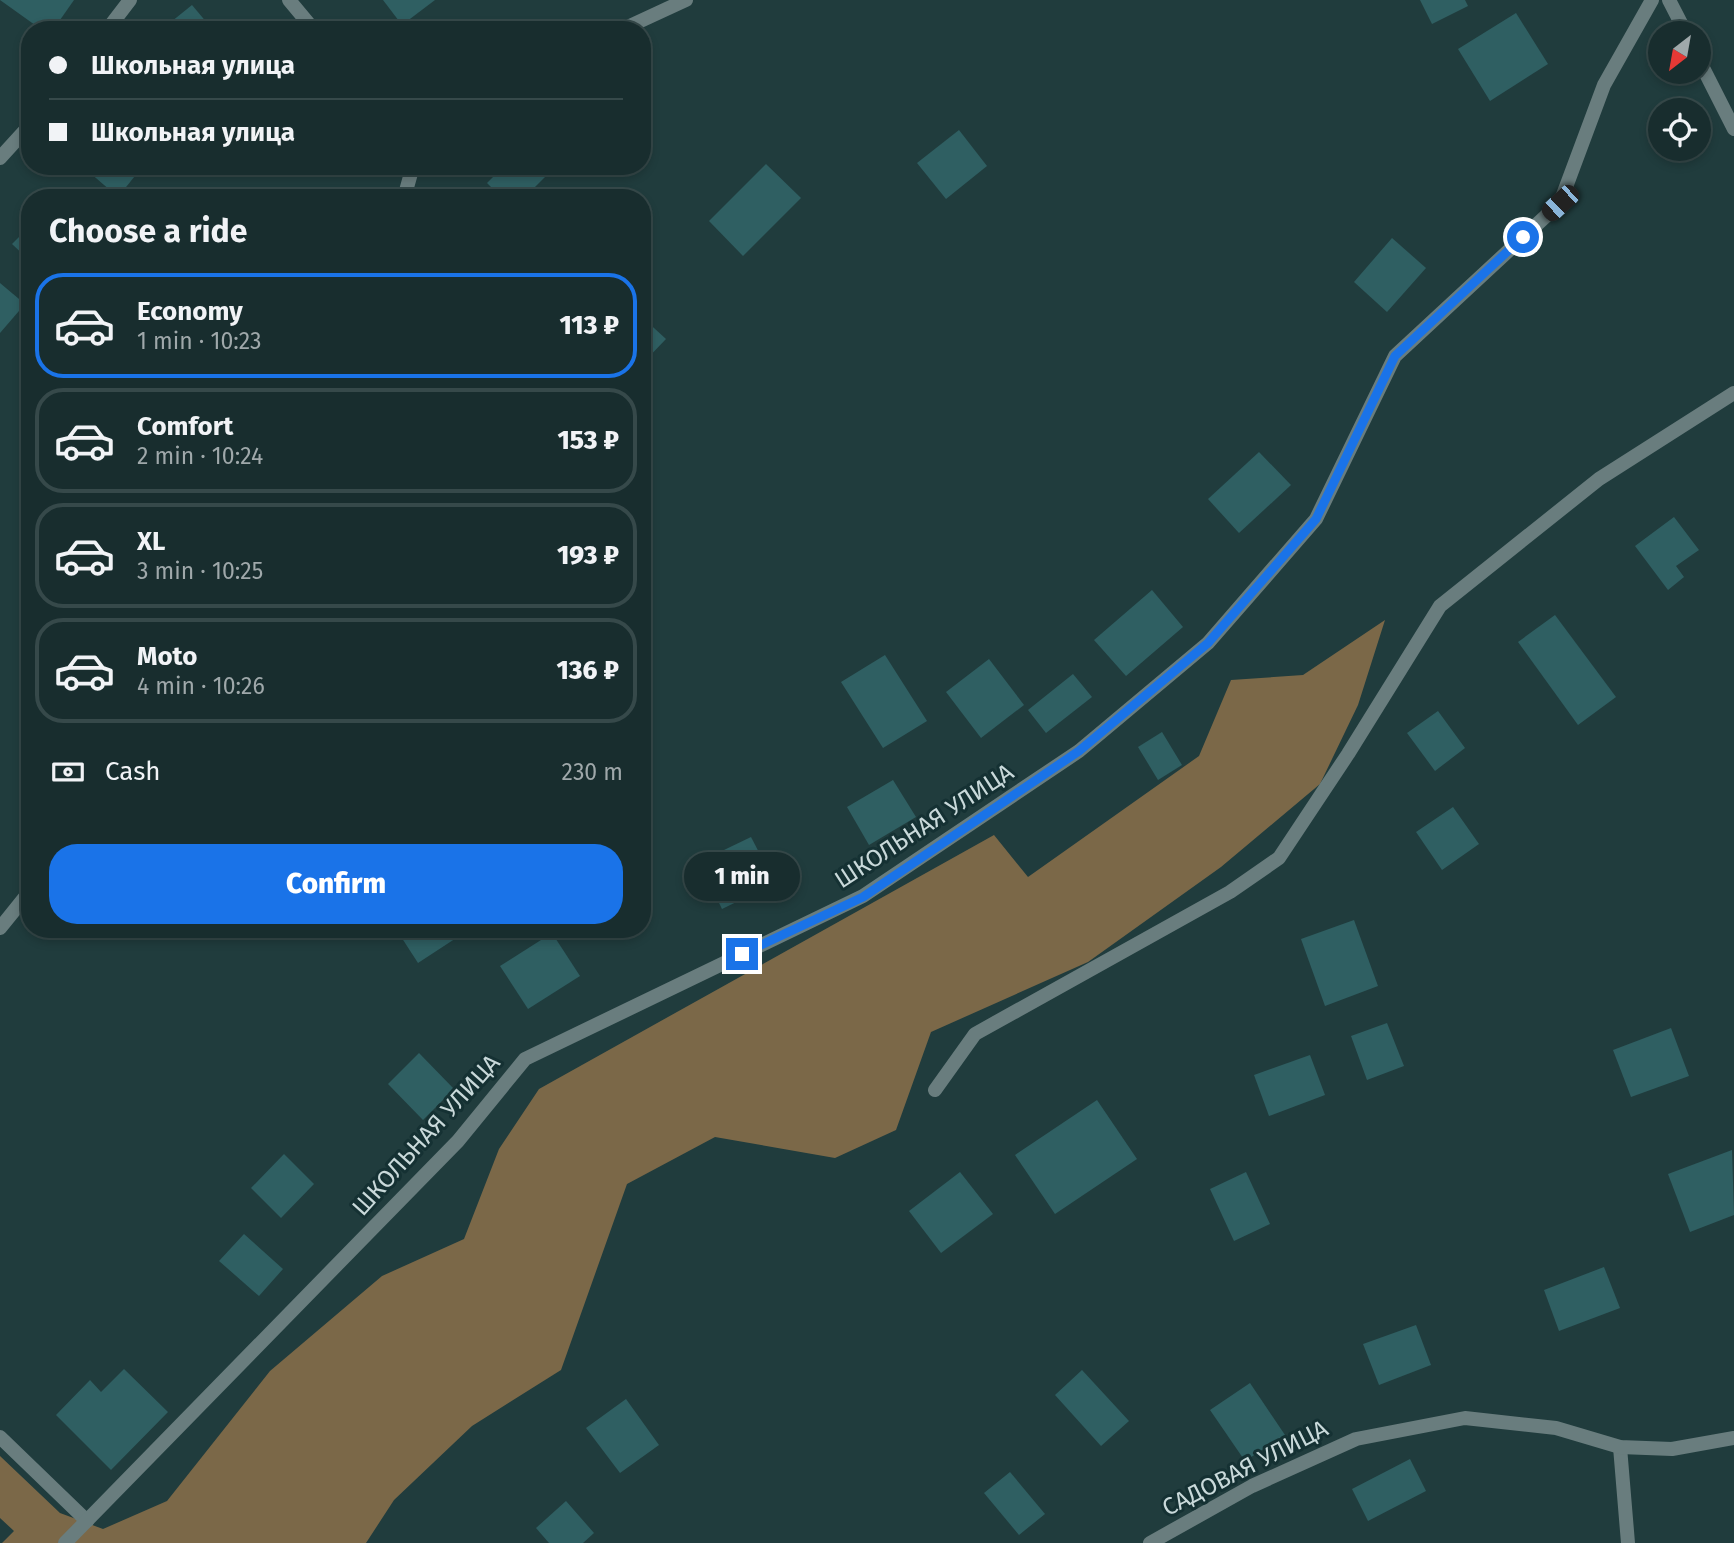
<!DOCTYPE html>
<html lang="en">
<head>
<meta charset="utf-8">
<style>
	:root { --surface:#182d2e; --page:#25393a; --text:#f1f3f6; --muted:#9fa8aa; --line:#36494a; --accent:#1a73e8 }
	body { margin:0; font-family:"Fira Sans",sans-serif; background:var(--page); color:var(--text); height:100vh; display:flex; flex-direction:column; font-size:26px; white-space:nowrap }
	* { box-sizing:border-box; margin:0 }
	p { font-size:23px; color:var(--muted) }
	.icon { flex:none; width:38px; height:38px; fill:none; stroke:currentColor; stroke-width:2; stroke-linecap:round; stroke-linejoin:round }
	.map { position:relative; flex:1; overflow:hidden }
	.panel { position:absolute; left:21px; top:189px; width:630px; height:749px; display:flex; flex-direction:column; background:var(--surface); border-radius:28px; box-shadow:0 4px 10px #0003,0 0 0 2px var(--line) }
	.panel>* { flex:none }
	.top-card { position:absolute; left:21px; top:21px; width:630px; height:154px; border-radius:28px; box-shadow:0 4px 10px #0003,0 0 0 2px var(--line); display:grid; align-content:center; height:154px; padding:0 28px; background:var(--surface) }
	.needle { width:46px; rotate:211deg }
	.fabs { position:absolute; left:1648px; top:21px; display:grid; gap:14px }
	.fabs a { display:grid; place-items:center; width:63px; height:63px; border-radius:50%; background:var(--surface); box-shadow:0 4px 10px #0003,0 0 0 2px var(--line); font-size:35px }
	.end { position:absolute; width:32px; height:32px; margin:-16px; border:9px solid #1a73e8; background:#fff; box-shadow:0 0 0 4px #fff }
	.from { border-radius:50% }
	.bubble { position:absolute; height:49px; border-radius:24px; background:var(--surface); box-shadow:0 4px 10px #0003,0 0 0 2px var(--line); font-size:23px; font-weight:800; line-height:49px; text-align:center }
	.car { position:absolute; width:21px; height:42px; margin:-21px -10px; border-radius:9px; box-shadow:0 0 5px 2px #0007; background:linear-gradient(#222 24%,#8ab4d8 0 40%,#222 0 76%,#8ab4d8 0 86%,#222 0) }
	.top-card b { display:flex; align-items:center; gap:24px; height:66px; font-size:26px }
	.top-card b+b { border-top:2px solid var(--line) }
	.top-card i { width:18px; height:18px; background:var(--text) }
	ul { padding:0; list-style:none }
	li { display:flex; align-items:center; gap:21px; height:105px; margin:0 14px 10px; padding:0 14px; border:4px solid var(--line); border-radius:28px }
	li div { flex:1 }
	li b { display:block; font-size:26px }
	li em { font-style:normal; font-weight:800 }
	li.current { border-color:var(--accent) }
	li>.icon { width:63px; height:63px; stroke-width:1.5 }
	h2 { padding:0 28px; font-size:32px; line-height:84px }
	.pay { display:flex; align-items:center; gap:18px; height:77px; padding:0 28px; font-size:26px }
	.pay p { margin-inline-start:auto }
	.button { display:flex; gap:14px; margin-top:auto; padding:14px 28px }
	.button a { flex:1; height:80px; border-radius:28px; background:var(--accent); color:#fff; font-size:28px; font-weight:800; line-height:80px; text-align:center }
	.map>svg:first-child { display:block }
</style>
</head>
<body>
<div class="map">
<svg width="1734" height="1543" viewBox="0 0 1734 1543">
	<rect width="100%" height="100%" fill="#203c3d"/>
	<!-- forest -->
	<polygon fill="#7b6848" points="1385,620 1358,705 1320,784 1221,867 1088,962 931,1032 896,1130 835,1158 715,1137 627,1184 561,1370 472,1426 394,1500 366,1543 2,1543 14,1531 0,1518 0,1456 60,1513 103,1529 167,1501 270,1371 382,1276 464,1239 499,1149 539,1089 994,835 1028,877 1199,756 1231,680 1303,675"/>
	<!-- building -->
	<g fill="#2f5f62">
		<polygon points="0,0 74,0 53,30 42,30"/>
		<polygon points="383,0 435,0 402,25"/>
		<polygon points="1420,0 1465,0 1468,6 1432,24"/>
		<polygon points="192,5 213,30 161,30"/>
		<polygon points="1516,13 1548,64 1490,101 1458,49"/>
		<polygon points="959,130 987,166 946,199 917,163"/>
		<polygon points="766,164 801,198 743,256 709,221"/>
		<polygon points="82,166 143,166 118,197"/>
		<polygon points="504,166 534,166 545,177 524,198 502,198 487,183"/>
		<polygon points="30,226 30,261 12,244"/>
		<polygon points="1392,238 1426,268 1387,312 1354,282"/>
		<polygon points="0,283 25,304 0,333"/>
		<polygon points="642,317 666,339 642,364"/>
		<polygon points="1259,452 1291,485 1239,533 1208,499"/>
		<polygon points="1674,517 1699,550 1676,566 1684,577 1668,590 1635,546"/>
		<polygon points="1152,590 1183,627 1126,676 1094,640"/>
		<polygon points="1555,615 1616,697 1578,725 1518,642"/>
		<polygon points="885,655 927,721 883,748 841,682"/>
		<polygon points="989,659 1024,705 981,738 946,692"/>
		<polygon points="1073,674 1092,697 1046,733 1028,710"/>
		<polygon points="1438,711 1465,748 1435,771 1407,733"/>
		<polygon points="1162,732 1182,765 1158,780 1138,747"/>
		<polygon points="893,780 916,817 869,845 847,807"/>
		<polygon points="1453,807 1479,844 1442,870 1416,832"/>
		<polygon points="751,837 775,883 722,909 699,862"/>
		<polygon points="1354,920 1378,986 1325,1006 1301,939"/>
		<polygon points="396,929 470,929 418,963"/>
		<polygon points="552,933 580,976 528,1009 500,966"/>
		<polygon points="1387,1023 1404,1066 1367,1080 1351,1036"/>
		<polygon points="1671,1028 1689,1076 1631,1097 1613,1050"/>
		<polygon points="419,1053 454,1089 423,1120 388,1084"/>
		<polygon points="1310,1055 1325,1095 1269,1116 1254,1075"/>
		<polygon points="1097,1100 1137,1159 1055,1214 1015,1155"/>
		<polygon points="1732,1150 1734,1215 1690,1232 1668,1174"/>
		<polygon points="284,1154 314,1184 281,1218 251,1188"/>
		<polygon points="960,1172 993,1214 941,1253 909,1211"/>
		<polygon points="1246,1172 1270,1224 1234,1241 1210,1189"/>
		<polygon points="244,1234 283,1269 259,1296 219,1261"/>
		<polygon points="1604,1267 1620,1308 1559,1331 1544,1290"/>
		<polygon points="1416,1325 1431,1365 1379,1385 1363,1344"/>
		<polygon points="124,1369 168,1412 111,1470 56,1415 90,1380 101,1392"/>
		<polygon points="1082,1370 1129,1421 1101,1446 1055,1395"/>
		<polygon points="1250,1383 1285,1435 1245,1461 1210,1410"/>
		<polygon points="626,1399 659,1445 620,1473 586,1428"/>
		<polygon points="1410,1459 1426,1491 1368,1521 1352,1489"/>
		<polygon points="1010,1472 1045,1514 1019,1535 984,1493"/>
		<polygon points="566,1501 594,1533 583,1543 549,1543 536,1528"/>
	</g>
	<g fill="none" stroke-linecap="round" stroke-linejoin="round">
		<!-- service -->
		<polyline stroke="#697d7e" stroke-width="14" points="1620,1447 1628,1543"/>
		<!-- minor -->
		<g stroke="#697d7e" stroke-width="14">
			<polyline points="289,0 314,30"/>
			<polyline points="107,30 130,0"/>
			<polyline points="621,30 686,0"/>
			<polyline points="0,158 30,125"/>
			<polyline points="404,198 413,166"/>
			<polyline points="0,928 30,891"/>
			<polyline points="935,1090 975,1034 1230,892 1279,858 1348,754 1440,606 1599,479 1734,393"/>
			<polyline points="0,1437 87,1521"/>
			<polyline points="65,1543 458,1141 525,1059 863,896 1079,751 1208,643 1316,519 1395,356 1560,203 1604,85 1652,0"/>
			<polyline points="1150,1543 1252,1486 1356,1439 1465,1418 1556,1428 1620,1447 1672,1449 1734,1438"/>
		</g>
		<!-- tertiary -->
		<g stroke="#697d7e" stroke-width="14">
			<polyline points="1669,0 1686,33"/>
			<polyline points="1699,60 1734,129"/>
		</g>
	</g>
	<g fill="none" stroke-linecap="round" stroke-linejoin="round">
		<!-- route -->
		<polyline stroke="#1a73e8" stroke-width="9" points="742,954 863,897 1079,751 1208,643 1316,519 1395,356 1523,237"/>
	</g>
	<g text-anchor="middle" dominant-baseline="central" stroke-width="6" stroke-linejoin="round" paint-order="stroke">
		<!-- street labels -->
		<g font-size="24" fill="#c9d9da" stroke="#153133">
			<text transform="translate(924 826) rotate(-33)">ШКОЛЬНАЯ УЛИЦА</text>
			<text transform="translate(426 1135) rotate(-48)">ШКОЛЬНАЯ УЛИЦА</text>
			<text transform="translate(1245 1468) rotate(-27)">САДОВАЯ УЛИЦА</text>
		</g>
	</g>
</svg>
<div class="fabs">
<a><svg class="needle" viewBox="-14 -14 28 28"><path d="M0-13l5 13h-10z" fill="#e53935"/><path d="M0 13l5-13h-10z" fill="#9fa8aa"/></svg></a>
<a><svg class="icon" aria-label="locate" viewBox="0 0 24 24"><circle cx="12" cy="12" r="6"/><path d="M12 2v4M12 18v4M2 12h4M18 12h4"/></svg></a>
</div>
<i class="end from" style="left:1523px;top:237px"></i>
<i class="end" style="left:742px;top:954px"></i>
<div class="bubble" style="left:684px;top:852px;width:116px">1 min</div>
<i class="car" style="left:1560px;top:203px;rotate:227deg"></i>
<div class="top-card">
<b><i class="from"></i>Школьная улица</b>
<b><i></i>Школьная улица</b>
</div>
<section class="panel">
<h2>Choose a ride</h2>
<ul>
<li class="current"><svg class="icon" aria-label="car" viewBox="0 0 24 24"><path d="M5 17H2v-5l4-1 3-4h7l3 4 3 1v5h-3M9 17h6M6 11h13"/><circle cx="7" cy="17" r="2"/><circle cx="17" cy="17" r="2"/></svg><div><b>Economy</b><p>1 min · 10:23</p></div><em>113 ₽</em></li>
<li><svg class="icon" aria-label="car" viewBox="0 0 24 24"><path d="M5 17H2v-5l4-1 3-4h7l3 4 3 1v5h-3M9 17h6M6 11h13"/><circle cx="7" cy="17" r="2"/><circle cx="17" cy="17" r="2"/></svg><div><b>Comfort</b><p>2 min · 10:24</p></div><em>153 ₽</em></li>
<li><svg class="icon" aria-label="car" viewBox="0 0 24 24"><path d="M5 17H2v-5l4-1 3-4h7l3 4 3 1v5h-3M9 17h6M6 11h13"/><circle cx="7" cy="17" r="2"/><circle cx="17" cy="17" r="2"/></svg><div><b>XL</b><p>3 min · 10:25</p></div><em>193 ₽</em></li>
<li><svg class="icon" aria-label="car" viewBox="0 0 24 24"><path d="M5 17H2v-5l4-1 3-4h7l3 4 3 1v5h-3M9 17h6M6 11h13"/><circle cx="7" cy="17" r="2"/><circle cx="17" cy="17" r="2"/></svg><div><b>Moto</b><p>4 min · 10:26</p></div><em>136 ₽</em></li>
</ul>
<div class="pay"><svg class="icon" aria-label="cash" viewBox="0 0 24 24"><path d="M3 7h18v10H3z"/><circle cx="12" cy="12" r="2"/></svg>Cash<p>230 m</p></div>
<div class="button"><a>Confirm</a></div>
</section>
</div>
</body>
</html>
